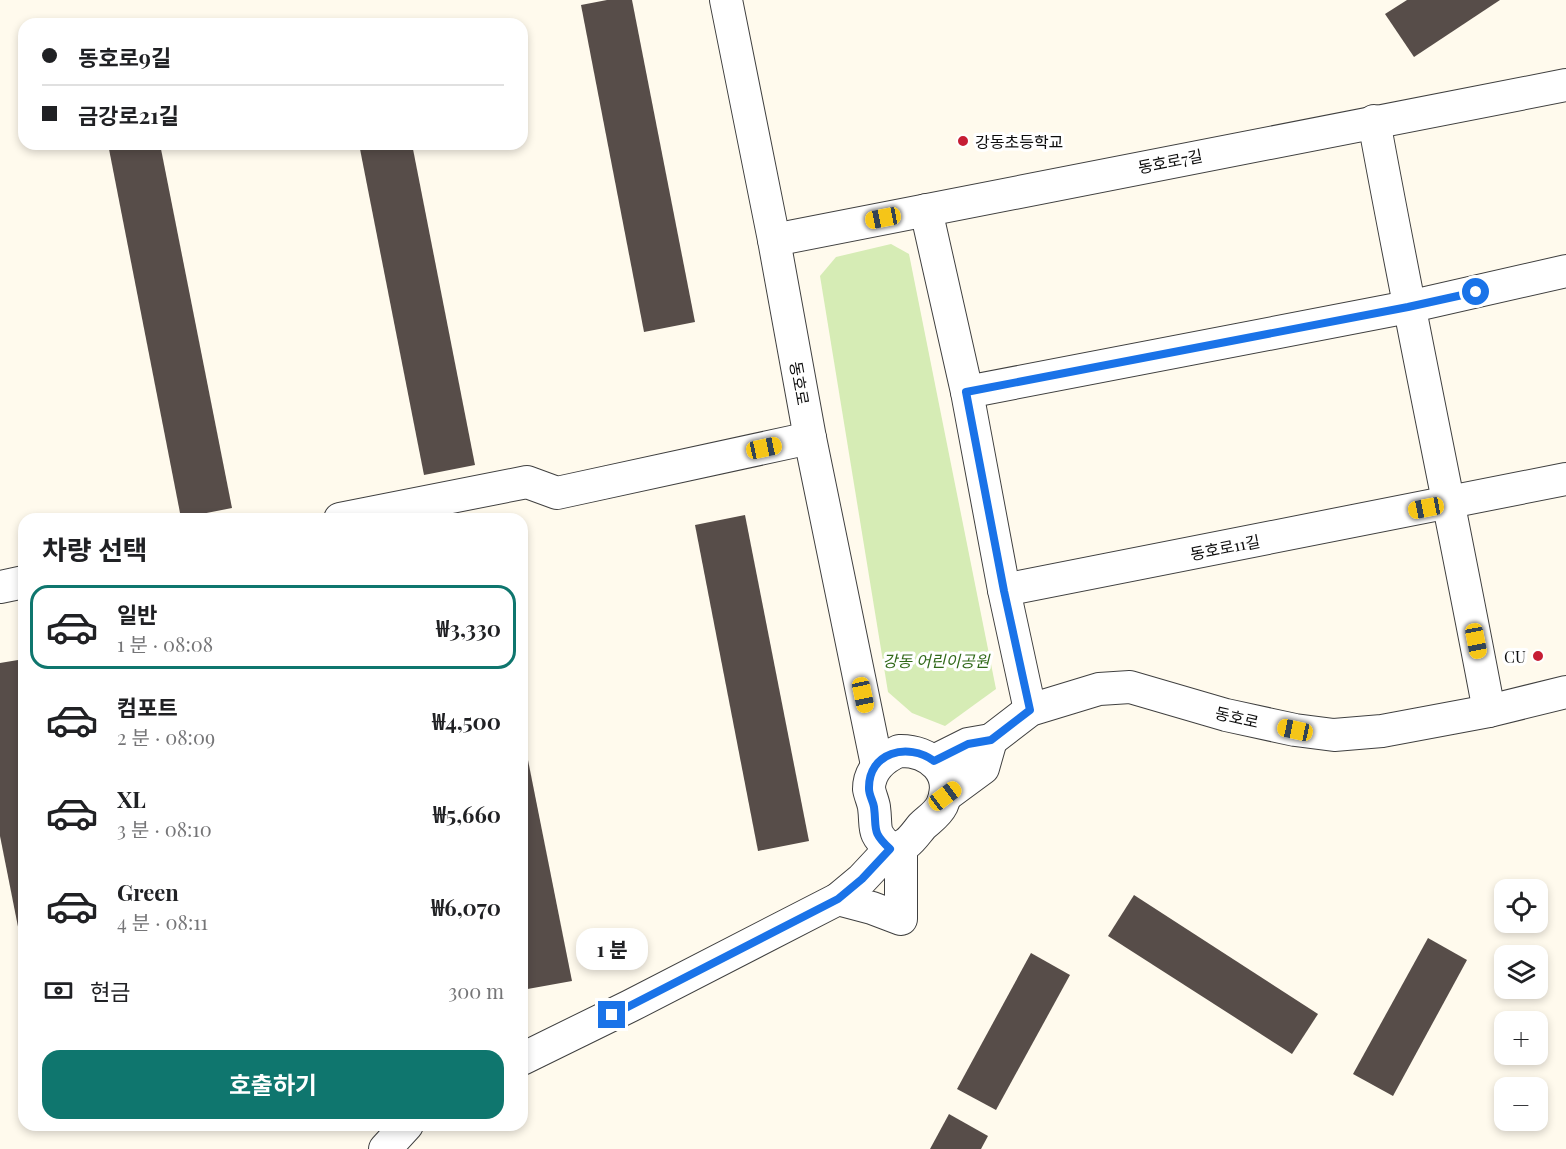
<!DOCTYPE html>
<html lang="ko">
<head>
<meta charset="utf-8">
<style>
	:root { --surface:#fff; --page:#f2f2f2; --text:#202124; --muted:#757577; --line:#e0e0e0; --accent:#0f766e }
	body { margin:0; font-family:"Playfair Display","Noto Sans KR",serif; background:var(--page); color:var(--text); height:100vh; display:flex; flex-direction:column; font-size:22px; white-space:nowrap }
	* { box-sizing:border-box; margin:0 }
	p { font-size:20px; color:var(--muted) }
	.icon { flex:none; width:33px; height:33px; fill:none; stroke:currentColor; stroke-width:2; stroke-linecap:round; stroke-linejoin:round }
	.map { position:relative; flex:1; overflow:hidden }
	.sheet { position:absolute; left:18px; top:513px; width:510px; height:618px; display:flex; flex-direction:column; background:var(--surface); border-radius:18px; box-shadow:0 3px 9px #0003 }
	.sheet>* { flex:none }
	.top-card { position:absolute; left:18px; top:18px; width:510px; height:132px; border-radius:18px; box-shadow:0 3px 9px #0003; display:grid; align-content:center; height:132px; padding:0 24px; background:var(--surface) }
	.controls { position:absolute; left:1494px; top:879px; display:grid; gap:12px }
	.controls a { display:grid; place-items:center; width:54px; height:54px; border-radius:12px; background:var(--surface); box-shadow:0 3px 9px #0003; font-size:30px }
	.end { position:absolute; width:27px; height:27px; margin:-14px; border:8px solid #1a73e8; background:#fff; box-shadow:0 0 0 3px #fff }
	.from { border-radius:50% }
	.bubble { position:absolute; height:42px; border-radius:18px; background:var(--surface); box-shadow:0 3px 9px #0003; font-size:20px; font-weight:700; line-height:42px; text-align:center }
	.car { position:absolute; width:18px; height:36px; margin:-18px -9px; border-radius:8px; box-shadow:0 0 4px 2px #0007; background:linear-gradient(#f5c518 24%,#345 0 40%,#f5c518 0 76%,#345 0 86%,#f5c518 0) }
	.top-card b { display:flex; align-items:center; gap:21px; height:57px; font-size:22px }
	.top-card b+b { border-top:2px solid var(--line) }
	.top-card i { width:15px; height:15px; background:var(--text) }
	ul { padding:0; list-style:none }
	li { display:flex; align-items:center; gap:18px; height:84px; margin:0 12px 9px; padding:0 12px; border:3px solid transparent; border-radius:18px }
	li div { flex:1 }
	li b { display:block; font-size:22px }
	li em { font-style:normal; font-weight:700 }
	li.active { border-color:var(--accent) }
	li>.icon { width:54px; height:54px; stroke-width:1.5 }
	h2 { padding:0 24px; font-size:27px; line-height:72px }
	.pay { display:flex; align-items:center; gap:15px; height:66px; padding:0 24px; font-size:22px }
	.pay p { margin-inline-start:auto }
	.primary-button { display:flex; gap:12px; margin-top:auto; padding:12px 24px }
	.primary-button a { flex:1; height:69px; border-radius:18px; background:var(--accent); color:#fff; font-size:24px; font-weight:700; line-height:69px; text-align:center }
	.map>svg:first-child { display:block }
</style>
</head>
<body>
<div class="map">
<svg width="1566" height="1149" viewBox="0 0 1566 1149">
	<rect width="100%" height="100%" fill="#fffaed"/>
	<!-- green -->
	<polygon fill="#d6ecb5" points="891,244 909,254 996,689 945,726 912,713 888,692 820,276 836,257"/>
	<!-- building -->
	<g fill="#574d49">
		<polygon points="607,0 632,0 695,322 644,332 581,5"/>
		<polygon points="1407,0 1500,0 1414,57 1385,14"/>
		<polygon points="108,144 160,144 232,508 181,518"/>
		<polygon points="359,144 412,144 475,465 424,475"/>
		<polygon points="745,515 809,841 758,851 695,525"/>
		<polygon points="18,660 24,690 23,952 0,836 0,663"/>
		<polygon points="522,730 572,981 522,990"/>
		<polygon points="1134,895 1318,1014 1292,1054 1108,936"/>
		<polygon points="1428,938 1467,960 1393,1096 1353,1074"/>
		<polygon points="1031,953 1070,975 996,1110 957,1089"/>
		<polygon points="949,1114 988,1136 981,1149 930,1149"/>
	</g>
	<g fill="none" stroke-linecap="round" stroke-linejoin="round">
		<defs>
			<g id="minor">
				<polyline points="726,0 774,240 810,438 877,765"/>
				<path d="M1374,121C1410,318 1452,514 1489,711"/>
				<polyline points="926,210 967,392 1004,590 1030,710"/>
				<polyline points="774,240 1566,85"/>
				<polyline points="967,392 1408,307 1566,271"/>
				<polyline points="340,519 527,482 557,493 810,438"/>
				<polyline points="0,587 24,582"/>
				<polyline points="1004,590 1566,479"/>
				<polyline points="991,740 1030,710 1099,689 1130,687 1226,715 1295,730 1334,735 1382,731 1489,711 1566,692"/>
				<path d="M899,751C930,750 956,773 942,805C937,815 929,819 922,826C912,838 907,848 890,849C871,831 877,830 874,807C873,801 870,795 869,789C869,770 883,758 899,751Z"/>
				<polyline points="934,761 968,744 991,740 983,768 945,796"/>
				<polyline points="838,899 872,908 901,919 901,848"/>
				<polyline points="522,1059 630,1006 838,899 862,879 890,849"/>
				<polyline points="385,1149 407,1125"/>
			</g>
		</defs>
		<!-- minor casing -->
		<use href="#minor" stroke="#404040" stroke-width="34"/>
		<!-- minor -->
		<use href="#minor" stroke="#fff" stroke-width="32"/>
	</g>
	<g fill="none" stroke-linecap="round" stroke-linejoin="round">
		<!-- route -->
		<path stroke="#1a73e8" stroke-width="8" d="M612,1015L838,899L862,879L890,849C871,831 877,830 874,807C873,801 869,795 869,789C868,752 908,742 934,761L968,744L991,740L1030,710L1004,591L966,392L1408,307L1476,292"/>
	</g>
	<!-- markers -->
	<g fill="#c61d34" stroke="#fff" stroke-width="2">
		<circle cx="963" cy="141" r="6"/>
		<circle cx="1538" cy="656" r="6"/>
	</g>
	<g text-anchor="middle" dominant-baseline="central" stroke-width="6" stroke-linejoin="round" paint-order="stroke">
		<!-- poi labels -->
		<g font-size="16" fill="#0d0d0d" stroke="#fff" text-anchor="start">
			<text x="975" y="141">강동초등학교</text>
			<text x="1526" y="656" text-anchor="end">CU</text>
		</g>
		<!-- street labels -->
		<g font-size="16" fill="#0d0d0d" stroke="#fff">
			<text transform="translate(1170 161) rotate(-11)">동호로7길</text>
			<text transform="translate(800 383) rotate(80)">동호로</text>
			<text transform="translate(1225 547) rotate(-11)">동호로11길</text>
			<text transform="translate(1237 717) rotate(13)">동호로</text>
		</g>
		<!-- park labels -->
		<g font-size="16" font-style="italic" fill="#31691a" stroke="#fff">
			<text x="936" y="660">강동 어린이공원</text>
		</g>
	</g>
</svg>
<div class="controls">
<a><svg class="icon" aria-label="locate" viewBox="0 0 24 24"><circle cx="12" cy="12" r="6"/><path d="M12 2v4M12 18v4M2 12h4M18 12h4"/></svg></a>
<a><svg class="icon" aria-label="layers" viewBox="0 0 24 24"><path d="M12 4l9 5-9 5-9-5zM3 14l9 5 9-5"/></svg></a>
<a>+</a>
<a>−</a>
</div>
<i class="end from" style="left:1476px;top:292px"></i>
<i class="end" style="left:612px;top:1015px"></i>
<div class="bubble" style="left:576px;top:928px;width:72px">1 분</div>
<i class="car" style="left:883px;top:218px;rotate:259deg"></i>
<i class="car" style="left:764px;top:448px;rotate:78deg"></i>
<i class="car" style="left:1426px;top:508px;rotate:259deg"></i>
<i class="car" style="left:1476px;top:641px;rotate:169deg"></i>
<i class="car" style="left:863px;top:695px;rotate:168deg"></i>
<i class="car" style="left:1295px;top:730px;rotate:282deg"></i>
<i class="car" style="left:945px;top:796px;rotate:53deg"></i>
<div class="top-card">
<b><i class="from"></i>동호로9길</b>
<b><i></i>금강로21길</b>
</div>
<section class="sheet">
<h2>차량 선택</h2>
<ul>
<li class="active"><svg class="icon" aria-label="car" viewBox="0 0 24 24"><path d="M5 17H2v-5l4-1 3-4h7l3 4 3 1v5h-3M9 17h6M6 11h13"/><circle cx="7" cy="17" r="2"/><circle cx="17" cy="17" r="2"/></svg><div><b>일반</b><p>1 분 · 08:08</p></div><em>₩3,330</em></li>
<li><svg class="icon" aria-label="car" viewBox="0 0 24 24"><path d="M5 17H2v-5l4-1 3-4h7l3 4 3 1v5h-3M9 17h6M6 11h13"/><circle cx="7" cy="17" r="2"/><circle cx="17" cy="17" r="2"/></svg><div><b>컴포트</b><p>2 분 · 08:09</p></div><em>₩4,500</em></li>
<li><svg class="icon" aria-label="car" viewBox="0 0 24 24"><path d="M5 17H2v-5l4-1 3-4h7l3 4 3 1v5h-3M9 17h6M6 11h13"/><circle cx="7" cy="17" r="2"/><circle cx="17" cy="17" r="2"/></svg><div><b>XL</b><p>3 분 · 08:10</p></div><em>₩5,660</em></li>
<li><svg class="icon" aria-label="car" viewBox="0 0 24 24"><path d="M5 17H2v-5l4-1 3-4h7l3 4 3 1v5h-3M9 17h6M6 11h13"/><circle cx="7" cy="17" r="2"/><circle cx="17" cy="17" r="2"/></svg><div><b>Green</b><p>4 분 · 08:11</p></div><em>₩6,070</em></li>
</ul>
<div class="pay"><svg class="icon" aria-label="cash" viewBox="0 0 24 24"><path d="M3 7h18v10H3z"/><circle cx="12" cy="12" r="2"/></svg>현금<p>300 m</p></div>
<div class="primary-button"><a>호출하기</a></div>
</section>
</div>
</body>
</html>
